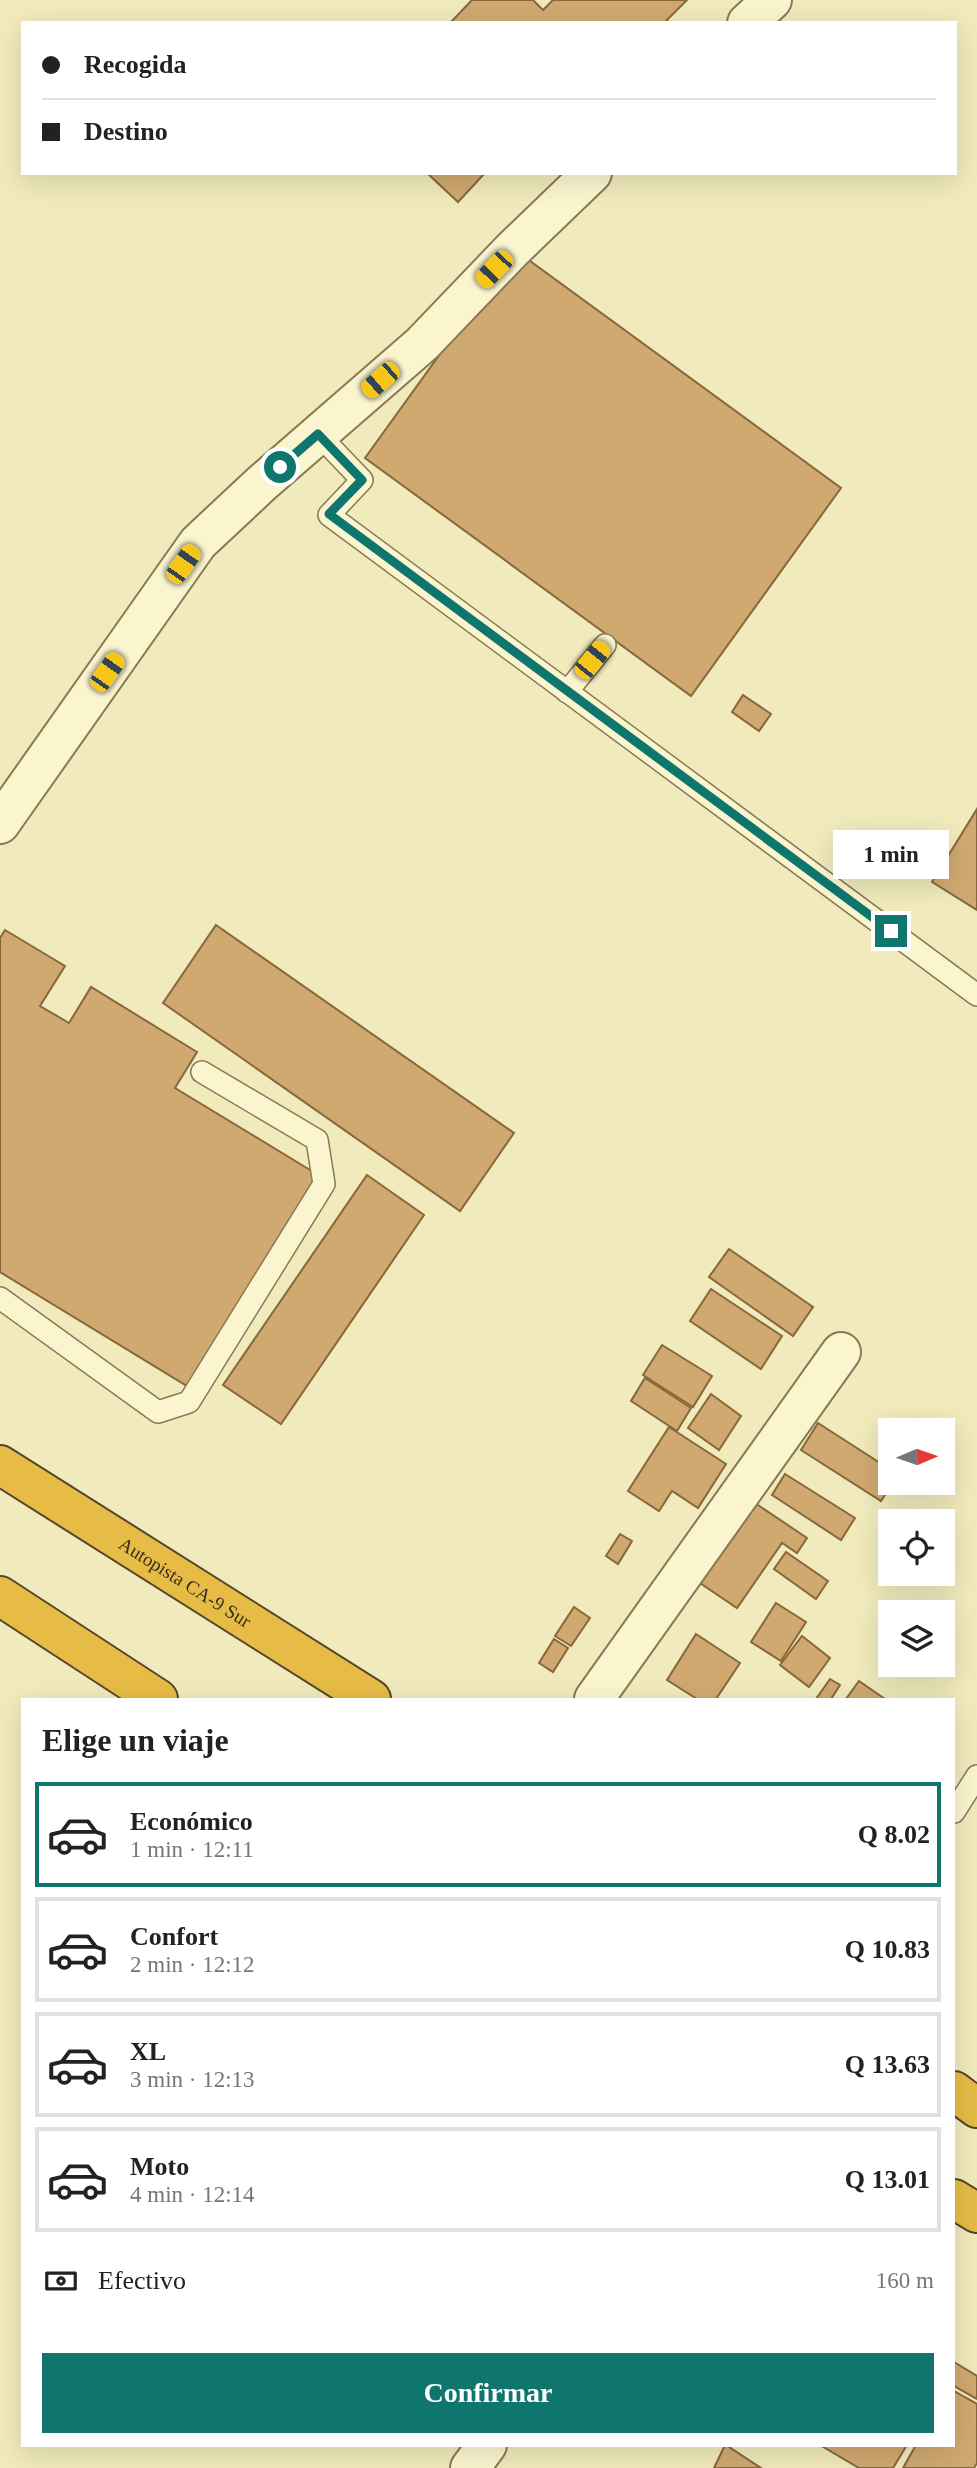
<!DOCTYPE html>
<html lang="es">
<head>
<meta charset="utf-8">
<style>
	:root { --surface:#fff; --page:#f2f2f2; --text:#222; --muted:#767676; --line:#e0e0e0; --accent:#0f766e }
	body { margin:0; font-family:"Times New Roman",serif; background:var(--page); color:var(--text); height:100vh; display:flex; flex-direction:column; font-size:26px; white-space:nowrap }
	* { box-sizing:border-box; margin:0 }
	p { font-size:23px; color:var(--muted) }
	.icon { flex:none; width:38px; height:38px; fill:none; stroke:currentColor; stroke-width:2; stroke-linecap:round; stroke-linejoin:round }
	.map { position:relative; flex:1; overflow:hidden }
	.side { position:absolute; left:21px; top:1698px; width:934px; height:749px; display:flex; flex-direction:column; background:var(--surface); border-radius:0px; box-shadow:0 7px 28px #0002 }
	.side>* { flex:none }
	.hud { position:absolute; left:21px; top:21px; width:936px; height:154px; border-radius:0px; box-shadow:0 7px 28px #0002; display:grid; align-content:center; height:154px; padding:0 21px; background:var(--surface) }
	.needle { width:46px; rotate:88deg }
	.tools { position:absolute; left:878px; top:1418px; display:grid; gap:14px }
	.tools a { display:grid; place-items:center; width:77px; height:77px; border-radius:0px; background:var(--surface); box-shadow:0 7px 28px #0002; font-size:35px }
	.end { position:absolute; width:32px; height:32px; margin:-16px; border:9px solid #0f766e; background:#fff; box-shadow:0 0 0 4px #fff }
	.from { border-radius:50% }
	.bubble { position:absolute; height:49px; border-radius:0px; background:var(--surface); box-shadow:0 7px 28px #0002; font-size:23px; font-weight:800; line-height:49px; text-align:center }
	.car { position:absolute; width:21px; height:42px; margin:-21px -10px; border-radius:9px; box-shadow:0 0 5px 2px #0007; background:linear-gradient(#f5c518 24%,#345 0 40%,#f5c518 0 76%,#345 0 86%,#f5c518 0) }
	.hud b { display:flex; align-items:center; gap:24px; height:66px; font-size:26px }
	.hud b+b { border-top:2px solid var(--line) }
	.hud i { width:18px; height:18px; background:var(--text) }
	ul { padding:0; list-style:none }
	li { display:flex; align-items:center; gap:21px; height:105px; margin:0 14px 10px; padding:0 7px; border:4px solid var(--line); border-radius:0px }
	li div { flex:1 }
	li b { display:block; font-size:26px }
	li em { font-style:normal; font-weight:800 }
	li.active { border-color:var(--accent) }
	li>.icon { width:63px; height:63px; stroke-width:1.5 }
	h2 { padding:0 21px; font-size:32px; line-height:84px }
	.pay { display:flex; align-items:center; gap:18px; height:77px; padding:0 21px; font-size:26px }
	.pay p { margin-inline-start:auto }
	.button { display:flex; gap:14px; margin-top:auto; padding:14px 21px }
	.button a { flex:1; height:80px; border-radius:0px; background:var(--accent); color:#fff; font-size:28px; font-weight:800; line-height:80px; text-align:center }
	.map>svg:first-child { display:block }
</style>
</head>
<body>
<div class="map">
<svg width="977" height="2468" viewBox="0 0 977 2468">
	<rect width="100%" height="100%" fill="#f0eabc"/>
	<!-- building -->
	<g fill="#d0a970" stroke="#88673a" stroke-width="2">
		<polygon points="472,0 533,0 543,10 553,0 687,0 664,23 450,23"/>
		<polygon points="427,173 485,173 458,202"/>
		<polygon points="515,250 841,488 691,696 365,458"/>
		<polygon points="743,695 771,714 759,731 732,712"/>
		<polygon points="977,809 977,910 932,882"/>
		<polygon points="216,925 514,1133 460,1211 163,1003"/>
		<polygon points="5,930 65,966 40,1006 69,1023 91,987 197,1052 175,1088 320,1176 192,1389 0,1272 0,938"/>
		<polygon points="367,1175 424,1215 281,1424 223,1385"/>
		<polygon points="729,1249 813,1307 793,1336 709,1277"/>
		<polygon points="711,1289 782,1336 761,1369 690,1321"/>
		<polygon points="662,1345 712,1376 693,1407 643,1375"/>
		<polygon points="645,1378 691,1408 677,1431 631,1401"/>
		<polygon points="711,1394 741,1416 719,1450 688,1428"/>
		<polygon points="818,1423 891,1470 891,1482 893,1482 881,1501 801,1450"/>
		<polygon points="669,1427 726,1464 698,1508 672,1491 659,1511 628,1491"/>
		<polygon points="785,1474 855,1518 841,1540 772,1495"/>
		<polygon points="749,1499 807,1538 797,1553 782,1543 737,1608 694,1579"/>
		<polygon points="620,1534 632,1541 618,1564 606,1556"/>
		<polygon points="786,1552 828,1581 816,1599 774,1569"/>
		<polygon points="776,1603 806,1622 781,1661 751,1642"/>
		<polygon points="574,1607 590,1618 571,1646 555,1636"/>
		<polygon points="696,1634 740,1663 716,1699 697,1699 667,1680"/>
		<polygon points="802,1636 830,1658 809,1687 780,1665"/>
		<polygon points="554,1639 568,1648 553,1672 539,1663"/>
		<polygon points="830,1679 840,1685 831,1699 816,1699"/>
		<polygon points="859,1681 885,1699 846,1699"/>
		<polygon points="954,2362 977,2376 977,2399 954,2386"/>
		<polygon points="954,2391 977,2404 977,2463 974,2468 903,2468 916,2445 954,2445"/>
		<polygon points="725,2445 726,2445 761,2468 714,2468"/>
		<polygon points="820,2445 907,2445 893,2468 859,2468"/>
	</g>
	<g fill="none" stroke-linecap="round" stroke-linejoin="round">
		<defs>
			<g id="lane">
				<polyline points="318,434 362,480 329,515 977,995"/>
				<polyline points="567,692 605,645"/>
				<polyline points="0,1298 158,1412 189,1402 324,1184 317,1140 202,1072"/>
				<polyline points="954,1812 977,1776"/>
			</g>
			<g id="street">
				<polyline points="747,23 772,0"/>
				<polyline points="0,824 198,543 261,484 422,344 512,250 592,173"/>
				<polyline points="594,1699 841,1352"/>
				<polyline points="470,2468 487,2445"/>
			</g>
			<g id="highway">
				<path id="s1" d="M0,1465L371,1699"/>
				<polyline points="0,1596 158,1699"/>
				<polyline points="954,2091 977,2108"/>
				<polyline points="954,2199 977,2213"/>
			</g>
		</defs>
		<!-- lane casing -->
		<use href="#lane" stroke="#887955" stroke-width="24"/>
		<!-- street casing -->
		<use href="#street" stroke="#887955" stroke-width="42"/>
		<!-- highway casing -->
		<use href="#highway" stroke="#55462a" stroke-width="42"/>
		<!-- lane -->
		<use href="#lane" stroke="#fbf5cf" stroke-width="21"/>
		<!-- street -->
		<use href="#street" stroke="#fbf5cf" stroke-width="38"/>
		<!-- highway -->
		<use href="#highway" stroke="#e6bc46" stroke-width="38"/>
	</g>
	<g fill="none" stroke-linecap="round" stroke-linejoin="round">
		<!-- route -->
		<polyline stroke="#0f766e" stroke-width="9" points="280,467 318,434 362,480 329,514 891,931"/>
	</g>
	<g text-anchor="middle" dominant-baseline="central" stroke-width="7" stroke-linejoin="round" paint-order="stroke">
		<!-- street labels -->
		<g font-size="19" fill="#362d1b" stroke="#f7f2cc">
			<text stroke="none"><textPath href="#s1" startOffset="219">Autopista CA-9 Sur</textPath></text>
		</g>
	</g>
</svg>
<div class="tools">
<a><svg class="needle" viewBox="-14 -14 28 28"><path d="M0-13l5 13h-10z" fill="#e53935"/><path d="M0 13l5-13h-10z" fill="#767676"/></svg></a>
<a><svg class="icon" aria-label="locate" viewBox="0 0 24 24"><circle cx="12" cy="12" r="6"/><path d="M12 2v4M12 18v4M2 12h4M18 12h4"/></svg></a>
<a><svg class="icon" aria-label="layers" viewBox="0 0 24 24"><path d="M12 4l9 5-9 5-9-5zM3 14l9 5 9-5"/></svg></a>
</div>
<i class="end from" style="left:280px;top:467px"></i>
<i class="end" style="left:891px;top:931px"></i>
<div class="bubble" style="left:833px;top:830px;width:116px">1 min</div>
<i class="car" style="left:494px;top:269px;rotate:224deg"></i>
<i class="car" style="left:380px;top:380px;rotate:229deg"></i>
<i class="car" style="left:183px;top:564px;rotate:35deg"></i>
<i class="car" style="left:592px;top:660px;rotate:39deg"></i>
<i class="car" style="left:107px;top:672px;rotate:35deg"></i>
<div class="hud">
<b><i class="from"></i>Recogida</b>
<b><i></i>Destino</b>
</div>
<section class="side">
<h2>Elige un viaje</h2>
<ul>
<li class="active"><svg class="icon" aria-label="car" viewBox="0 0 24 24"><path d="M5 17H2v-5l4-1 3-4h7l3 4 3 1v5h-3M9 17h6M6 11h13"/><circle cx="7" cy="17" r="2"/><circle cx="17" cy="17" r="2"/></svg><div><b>Económico</b><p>1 min · 12:11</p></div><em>Q 8.02</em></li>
<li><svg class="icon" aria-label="car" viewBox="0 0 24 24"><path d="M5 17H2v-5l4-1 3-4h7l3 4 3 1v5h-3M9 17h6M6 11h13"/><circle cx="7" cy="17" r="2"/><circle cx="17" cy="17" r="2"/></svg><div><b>Confort</b><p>2 min · 12:12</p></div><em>Q 10.83</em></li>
<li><svg class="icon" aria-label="car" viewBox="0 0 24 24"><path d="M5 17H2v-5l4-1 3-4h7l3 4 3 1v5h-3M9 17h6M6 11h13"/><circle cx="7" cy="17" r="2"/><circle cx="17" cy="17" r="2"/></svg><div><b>XL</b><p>3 min · 12:13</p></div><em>Q 13.63</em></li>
<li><svg class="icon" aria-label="car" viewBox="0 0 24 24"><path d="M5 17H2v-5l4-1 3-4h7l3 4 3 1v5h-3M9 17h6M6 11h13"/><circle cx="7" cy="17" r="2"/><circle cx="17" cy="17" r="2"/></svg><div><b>Moto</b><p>4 min · 12:14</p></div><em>Q 13.01</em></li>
</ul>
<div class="pay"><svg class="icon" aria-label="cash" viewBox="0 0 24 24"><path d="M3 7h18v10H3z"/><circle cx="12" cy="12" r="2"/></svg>Efectivo<p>160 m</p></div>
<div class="button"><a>Confirmar</a></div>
</section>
</div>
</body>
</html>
